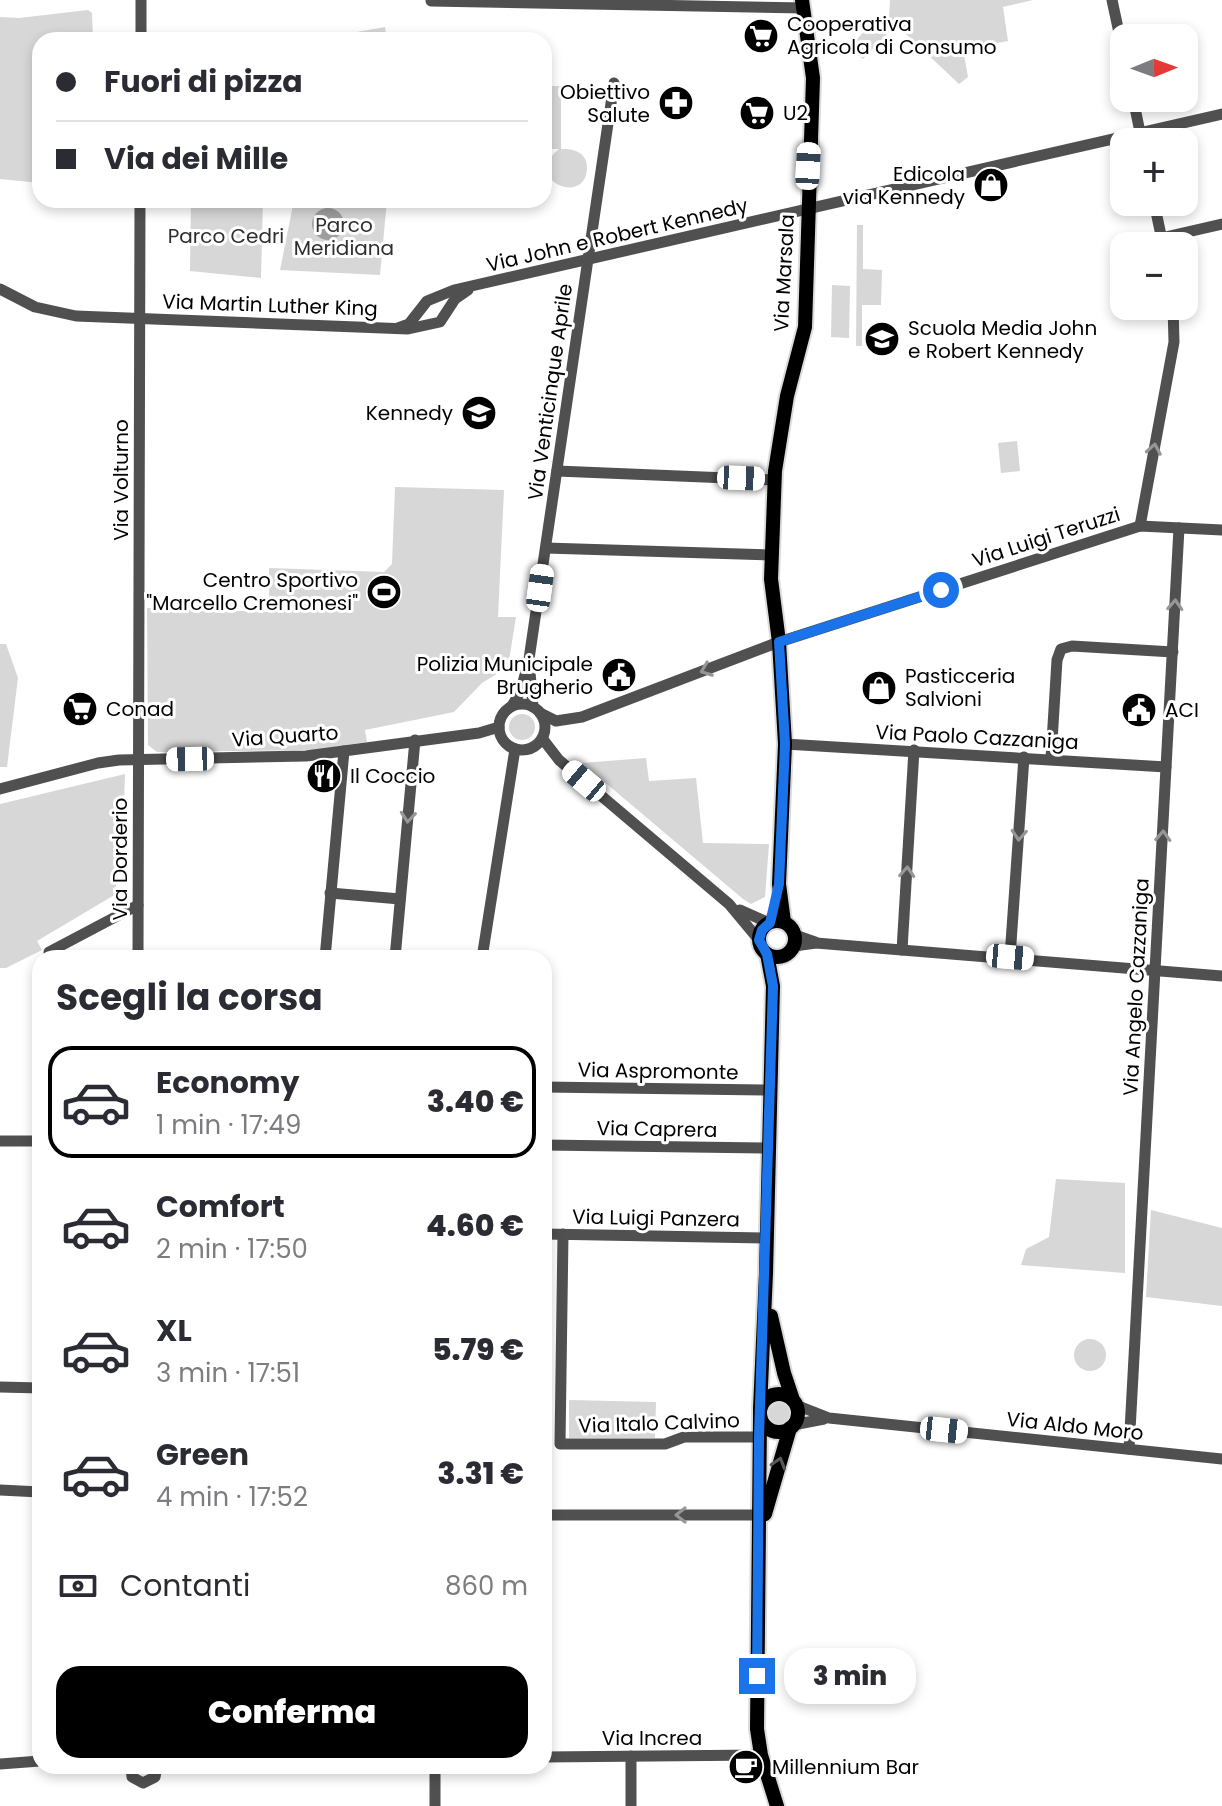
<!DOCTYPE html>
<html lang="it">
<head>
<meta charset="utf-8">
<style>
	:root { --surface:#fff; --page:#f2f2f3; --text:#2b2b33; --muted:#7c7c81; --line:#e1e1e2; --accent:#000 }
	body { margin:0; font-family:Poppins,sans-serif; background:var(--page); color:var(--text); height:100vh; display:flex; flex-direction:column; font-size:30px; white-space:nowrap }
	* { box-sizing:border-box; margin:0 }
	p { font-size:26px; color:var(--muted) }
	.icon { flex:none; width:44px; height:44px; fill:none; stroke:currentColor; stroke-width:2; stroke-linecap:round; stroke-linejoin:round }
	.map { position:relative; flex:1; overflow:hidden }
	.drawer { position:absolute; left:32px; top:950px; width:520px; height:824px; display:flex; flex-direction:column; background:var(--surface); border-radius:24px; box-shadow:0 4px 12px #0003 }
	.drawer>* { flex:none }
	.hud { position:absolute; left:32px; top:32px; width:520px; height:176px; border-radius:24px; box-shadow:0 4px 12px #0003; display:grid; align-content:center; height:176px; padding:0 24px; background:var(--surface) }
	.needle { width:52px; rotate:89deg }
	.controls { position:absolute; left:1110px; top:24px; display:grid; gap:16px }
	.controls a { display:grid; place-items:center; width:88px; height:88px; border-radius:16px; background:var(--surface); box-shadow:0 4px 12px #0003; font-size:40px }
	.end { position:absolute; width:36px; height:36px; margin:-18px; border:10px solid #1a73e8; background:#fff; box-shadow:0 0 0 4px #fff }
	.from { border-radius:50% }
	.bubble { position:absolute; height:56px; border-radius:24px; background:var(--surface); box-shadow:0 4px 12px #0003; font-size:26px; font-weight:800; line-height:56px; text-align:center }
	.car { position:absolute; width:24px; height:48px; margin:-24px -12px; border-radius:10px; box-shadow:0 0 6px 2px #0007; background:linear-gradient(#fff 24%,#345 0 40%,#fff 0 76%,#345 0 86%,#fff 0) }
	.hud b { display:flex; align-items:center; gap:28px; height:76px; font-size:30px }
	.hud b+b { border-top:2px solid var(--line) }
	.hud i { width:20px; height:20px; background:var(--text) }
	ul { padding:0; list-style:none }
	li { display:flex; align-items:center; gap:24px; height:112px; margin:0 16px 12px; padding:0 8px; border:4px solid transparent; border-radius:24px }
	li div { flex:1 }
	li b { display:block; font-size:30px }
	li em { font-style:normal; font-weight:800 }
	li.current { border-color:var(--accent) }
	li>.icon { width:72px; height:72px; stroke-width:1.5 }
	h2 { padding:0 24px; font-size:36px; line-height:96px }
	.pay { display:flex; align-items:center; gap:20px; height:88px; padding:0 24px; font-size:30px }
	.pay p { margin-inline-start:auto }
	.action { display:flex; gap:16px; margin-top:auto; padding:16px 24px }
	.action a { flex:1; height:92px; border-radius:24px; background:var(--accent); color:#fff; font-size:32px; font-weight:800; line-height:92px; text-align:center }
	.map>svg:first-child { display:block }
</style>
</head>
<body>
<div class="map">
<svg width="1222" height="1806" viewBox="0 0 1222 1806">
	<rect width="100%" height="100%" fill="#fff"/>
	<!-- green -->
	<g fill="#d7d7d7">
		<polygon points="890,0 1033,0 1003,7 1008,41 963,49 968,77 959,84 889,18"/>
		<polygon points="88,10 92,13 93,40 40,40 40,183 0,179 0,17 19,18"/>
		<polygon points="877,17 890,31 863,59 849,48"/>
		<polygon points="385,27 387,40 311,40"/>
		<path d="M561,86V149C574,148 588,153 587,169C585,207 521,179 559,149H544V86Z"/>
		<polygon points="191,200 263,200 261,278 190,271"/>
		<polygon points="294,200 387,200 380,275 280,270"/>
		<polygon points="857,225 863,225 863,269 882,270 881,305 862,305 862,346 856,346"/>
		<polygon points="832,285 850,286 849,338 831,337"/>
		<polygon points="1017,441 1020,471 1001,473 998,443"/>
		<polygon points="395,487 504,490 498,617 516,617 508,667 482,683 454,712 365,730 367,742 313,750 157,752 148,745 147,608 269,612 269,568 384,572 392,564"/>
		<polygon points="0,644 6,644 18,678 7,767 0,767"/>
		<circle cx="522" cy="727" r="13"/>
		<polygon points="646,758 649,781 696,778 703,843 769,844 765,897 751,904 743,899 582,763"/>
		<polygon points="125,774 124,803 116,809 116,894 37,941 42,950 6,968 0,968 0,804"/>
		<polygon points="1056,1179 1125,1183 1125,1273 1021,1265 1026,1249 1049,1237"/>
		<polygon points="1151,1210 1222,1228 1222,1306 1146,1297"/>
		<circle cx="1090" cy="1355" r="16"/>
		<circle cx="781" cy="1413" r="14"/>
		<polygon points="569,1400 656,1402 655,1438 569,1438"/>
	</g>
	<!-- water -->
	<circle fill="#9e9e9e" cx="328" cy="224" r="16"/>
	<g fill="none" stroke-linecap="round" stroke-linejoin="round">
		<defs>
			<g id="major">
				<circle cx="777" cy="939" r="18"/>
				<polyline points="784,922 779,884 785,744 779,642 771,579 775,471 787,396 805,327 813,78 802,0"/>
				<polyline points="771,1316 784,1373 793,1400"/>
				<circle cx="779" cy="1413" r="19"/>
				<polyline points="760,1409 766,1273 773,986 767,954"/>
				<polyline points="760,1416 757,1729 761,1755 777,1806"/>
				<polyline points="765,1514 790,1428"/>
			</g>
		</defs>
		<!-- major casing -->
		<use href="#major" stroke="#dbdbdb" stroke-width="18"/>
		<!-- minor -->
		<g stroke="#505050" stroke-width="11">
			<polyline points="141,0 141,40"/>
			<polyline points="1112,0 1124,56"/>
			<polyline points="431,1 804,8"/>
			<polyline points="1133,98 1142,142"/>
			<polyline points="1154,202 1163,245"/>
			<polyline points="1161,238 1222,224"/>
			<polyline points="0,289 35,307 76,316 408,329 440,322 455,299 468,290"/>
			<polyline points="398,328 409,324 427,301 454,290 1222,114"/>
			<polyline points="557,471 775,480"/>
			<polyline points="1140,526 1174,342 1173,306"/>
			<polyline points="546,548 772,555"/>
			<polyline points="530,672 533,707"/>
			<circle cx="522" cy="727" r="23"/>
			<polyline points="512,706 521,690 529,659 614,83"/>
			<polyline points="540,713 556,721 582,717 779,642 1140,526 1222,530"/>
			<polyline points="542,738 559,760 729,904 759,940"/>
			<polyline points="785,744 1166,767"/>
			<polyline points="1051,758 1057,660 1061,649 1072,646 1173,652"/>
			<polyline points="0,789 98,763 119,760 306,756 479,733 499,727"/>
			<polyline points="330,893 400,899"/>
			<polyline points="740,910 769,923"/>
			<polyline points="795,935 815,942"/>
			<polyline points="794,946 816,943 1222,976"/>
			<polyline points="902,950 914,750"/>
			<polyline points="49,952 138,905"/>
			<polyline points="1010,957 1024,757"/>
			<polyline points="138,958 140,200"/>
			<polyline points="325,958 344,751"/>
			<polyline points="395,958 415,740"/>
			<polyline points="482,958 515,749"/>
			<polyline points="544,1087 771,1090"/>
			<polyline points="0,1141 40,1141"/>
			<polyline points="544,1145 770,1148"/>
			<polyline points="544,1234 767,1238"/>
			<polyline points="563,1234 560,1444 665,1444 684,1437 759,1437"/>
			<polyline points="0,1387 40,1388"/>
			<polyline points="796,1405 829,1418 1222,1459"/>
			<polyline points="793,1425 824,1419"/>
			<polyline points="1129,1449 1179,528"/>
			<polyline points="0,1490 40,1492"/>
			<polyline points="544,1515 759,1515"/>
			<polyline points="544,1757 761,1755"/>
			<polyline points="0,1764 40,1761"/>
			<polyline points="131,1766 132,1777 143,1783 155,1777 157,1766"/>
			<polyline points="435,1766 435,1806"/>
			<polyline points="631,1806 631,1756"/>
		</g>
		<!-- major -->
		<use href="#major" stroke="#000" stroke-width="14"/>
	</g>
	<!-- one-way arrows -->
	<defs><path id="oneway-chevron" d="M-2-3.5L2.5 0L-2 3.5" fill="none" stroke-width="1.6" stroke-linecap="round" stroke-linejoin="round" transform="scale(2)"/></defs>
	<g stroke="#969696">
		<use href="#oneway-chevron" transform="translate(1154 449) rotate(-80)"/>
		<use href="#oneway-chevron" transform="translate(1175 605) rotate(-87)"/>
		<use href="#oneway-chevron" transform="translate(706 670) rotate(159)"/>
		<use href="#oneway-chevron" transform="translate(408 817) rotate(95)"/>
		<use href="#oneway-chevron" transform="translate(1019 835) rotate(94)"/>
		<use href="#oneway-chevron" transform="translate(1163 836) rotate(-87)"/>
		<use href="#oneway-chevron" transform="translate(907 872) rotate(-86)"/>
		<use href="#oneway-chevron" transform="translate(681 1515) rotate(180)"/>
	</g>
	<use stroke="#595959" href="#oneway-chevron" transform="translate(779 1463) rotate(-73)"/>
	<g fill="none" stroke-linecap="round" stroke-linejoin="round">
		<!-- route -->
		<polyline stroke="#1a73e8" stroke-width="10" points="757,1676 759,1437 773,986 767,954 759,940 762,930 770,923 779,884 785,744 779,642 941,590"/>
	</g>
	<!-- icons -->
	<defs>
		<symbol id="supermarket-disc" viewBox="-11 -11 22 22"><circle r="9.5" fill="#000" stroke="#fff"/><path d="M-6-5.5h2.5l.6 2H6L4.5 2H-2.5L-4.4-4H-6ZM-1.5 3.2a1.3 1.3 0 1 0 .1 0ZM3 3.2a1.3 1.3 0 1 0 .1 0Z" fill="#fff"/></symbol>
		<symbol id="pharmacy-disc" viewBox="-11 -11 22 22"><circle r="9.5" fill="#000" stroke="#fff"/><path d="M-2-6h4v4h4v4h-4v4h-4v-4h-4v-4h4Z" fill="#fff"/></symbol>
		<symbol id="shop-disc" viewBox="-11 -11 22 22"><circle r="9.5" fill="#000" stroke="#fff"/><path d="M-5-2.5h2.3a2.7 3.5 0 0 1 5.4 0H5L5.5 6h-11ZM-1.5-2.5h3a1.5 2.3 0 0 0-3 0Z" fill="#fff"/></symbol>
		<symbol id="school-disc" viewBox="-11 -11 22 22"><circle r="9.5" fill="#000" stroke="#fff"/><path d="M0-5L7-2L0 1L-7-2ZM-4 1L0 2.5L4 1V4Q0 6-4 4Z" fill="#fff"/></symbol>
		<symbol id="stadium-disc" viewBox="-11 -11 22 22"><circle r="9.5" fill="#000" stroke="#fff"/><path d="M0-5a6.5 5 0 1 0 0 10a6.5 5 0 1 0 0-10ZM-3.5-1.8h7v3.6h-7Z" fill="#fff"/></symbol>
		<symbol id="civic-disc" viewBox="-11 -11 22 22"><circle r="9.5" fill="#000" stroke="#fff"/><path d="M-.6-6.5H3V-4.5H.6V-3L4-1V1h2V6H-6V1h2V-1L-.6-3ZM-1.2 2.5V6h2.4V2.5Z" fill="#fff"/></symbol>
		<symbol id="restaurant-disc" viewBox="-11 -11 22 22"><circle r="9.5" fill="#000" stroke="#fff"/><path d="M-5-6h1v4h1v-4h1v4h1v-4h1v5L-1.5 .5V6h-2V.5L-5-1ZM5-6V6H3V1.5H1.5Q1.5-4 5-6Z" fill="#fff"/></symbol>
		<symbol id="cafe-disc" viewBox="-11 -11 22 22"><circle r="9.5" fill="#000" stroke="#fff"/><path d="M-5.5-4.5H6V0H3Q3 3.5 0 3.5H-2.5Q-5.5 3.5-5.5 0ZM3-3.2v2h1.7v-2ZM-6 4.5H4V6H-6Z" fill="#fff"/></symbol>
	</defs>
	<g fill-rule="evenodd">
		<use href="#supermarket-disc" x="741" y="16" width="40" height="40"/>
		<use href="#pharmacy-disc" x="656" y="83" width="40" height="40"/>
		<use href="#supermarket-disc" x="737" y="93" width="40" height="40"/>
		<use href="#shop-disc" x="971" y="165" width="40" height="40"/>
		<use href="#school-disc" x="862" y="319" width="40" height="40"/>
		<use href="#school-disc" x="459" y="393" width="40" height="40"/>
		<use href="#stadium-disc" x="364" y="572" width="40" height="40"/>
		<use href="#civic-disc" x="599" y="655" width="40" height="40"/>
		<use href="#shop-disc" x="859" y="668" width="40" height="40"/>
		<use href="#supermarket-disc" x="60" y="689" width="40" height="40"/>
		<use href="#civic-disc" x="1119" y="690" width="40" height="40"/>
		<use href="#restaurant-disc" x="304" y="756" width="40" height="40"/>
		<use href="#cafe-disc" x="726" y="1747" width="40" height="40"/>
	</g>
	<g text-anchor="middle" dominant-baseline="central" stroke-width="6" stroke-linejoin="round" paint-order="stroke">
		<!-- poi labels -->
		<g font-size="20" fill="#000" stroke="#fff" text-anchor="start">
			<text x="787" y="24">Cooperativa<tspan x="787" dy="23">Agricola di Consumo</tspan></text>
			<text x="650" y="92" text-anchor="end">Obiettivo<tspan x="650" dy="23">Salute</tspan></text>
			<text x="783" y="113">U2</text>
			<text x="965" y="174" text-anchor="end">Edicola<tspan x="965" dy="23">via Kennedy</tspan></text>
			<text x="908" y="328">Scuola Media John<tspan x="908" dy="23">e Robert Kennedy</tspan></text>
			<text x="453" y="413" text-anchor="end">Kennedy</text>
			<text x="358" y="580" text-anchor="end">Centro Sportivo<tspan x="358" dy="23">"Marcello Cremonesi"</tspan></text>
			<text x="593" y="664" text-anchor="end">Polizia Municipale<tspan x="593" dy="23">Brugherio</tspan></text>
			<text x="905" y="676">Pasticceria<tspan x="905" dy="23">Salvioni</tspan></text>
			<text x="106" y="709">Conad</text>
			<text x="1165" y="710">ACI</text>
			<text x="350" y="776">Il Coccio</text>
			<text x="772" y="1767">Millennium Bar</text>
		</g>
		<!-- park labels -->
		<g font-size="20" fill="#2e2e2e" stroke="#fff">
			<text x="344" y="225">Parco<tspan x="344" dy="23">Meridiana</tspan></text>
			<text x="226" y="236">Parco Cedri</text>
		</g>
		<!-- street labels -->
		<g font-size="20" fill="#000" stroke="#fff">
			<text transform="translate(617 235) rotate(-13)">Via John e Robert Kennedy</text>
			<text transform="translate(784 273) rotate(-87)">Via Marsala</text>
			<text transform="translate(270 305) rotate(2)">Via Martin Luther King</text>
			<text transform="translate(550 392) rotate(-82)">Via Venticinque Aprile</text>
			<text transform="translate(121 480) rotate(-90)">Via Volturno</text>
			<text transform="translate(1046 537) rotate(-18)">Via Luigi Teruzzi</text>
			<text transform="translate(285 736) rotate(-4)">Via Quarto</text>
			<text transform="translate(977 737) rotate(3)">Via Paolo Cazzaniga</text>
			<text transform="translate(120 859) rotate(-90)">Via Dorderio</text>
			<text transform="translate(1136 987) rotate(-87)">Via Angelo Cazzaniga</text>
			<text transform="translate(658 1071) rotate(1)">Via Aspromonte</text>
			<text transform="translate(657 1129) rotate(1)">Via Caprera</text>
			<text transform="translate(656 1218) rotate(1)">Via Luigi Panzera</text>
			<text transform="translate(659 1423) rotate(-2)">Via Italo Calvino</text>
			<text transform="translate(1075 1426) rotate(6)">Via Aldo Moro</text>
			<text x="652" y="1738">Via Increa</text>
		</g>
	</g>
</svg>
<div class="controls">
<a><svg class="needle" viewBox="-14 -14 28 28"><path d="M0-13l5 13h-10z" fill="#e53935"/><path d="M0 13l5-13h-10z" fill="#7c7c81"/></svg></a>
<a>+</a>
<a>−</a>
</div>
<i class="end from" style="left:941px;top:590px"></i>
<i class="end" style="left:757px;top:1676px"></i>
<div class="bubble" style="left:784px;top:1648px;width:132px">3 min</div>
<i class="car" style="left:808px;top:166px;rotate:3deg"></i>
<i class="car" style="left:741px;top:478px;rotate:92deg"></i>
<i class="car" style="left:540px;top:588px;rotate:8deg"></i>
<i class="car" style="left:190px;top:759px;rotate:269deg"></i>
<i class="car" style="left:584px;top:781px;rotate:310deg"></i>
<i class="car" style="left:1010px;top:957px;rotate:95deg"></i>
<i class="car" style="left:944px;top:1430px;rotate:96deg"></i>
<div class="hud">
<b><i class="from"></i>Fuori di pizza</b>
<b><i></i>Via dei Mille</b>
</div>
<section class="drawer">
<h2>Scegli la corsa</h2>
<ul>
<li class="current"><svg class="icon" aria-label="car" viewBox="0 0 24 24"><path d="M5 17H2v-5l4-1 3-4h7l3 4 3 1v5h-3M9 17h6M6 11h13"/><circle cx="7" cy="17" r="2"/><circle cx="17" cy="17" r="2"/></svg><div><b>Economy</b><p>1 min · 17:49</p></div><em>3.40 €</em></li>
<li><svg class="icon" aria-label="car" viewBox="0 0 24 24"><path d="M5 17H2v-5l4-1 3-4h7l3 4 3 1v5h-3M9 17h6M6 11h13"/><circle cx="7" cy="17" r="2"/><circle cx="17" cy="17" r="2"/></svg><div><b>Comfort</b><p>2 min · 17:50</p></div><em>4.60 €</em></li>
<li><svg class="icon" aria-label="car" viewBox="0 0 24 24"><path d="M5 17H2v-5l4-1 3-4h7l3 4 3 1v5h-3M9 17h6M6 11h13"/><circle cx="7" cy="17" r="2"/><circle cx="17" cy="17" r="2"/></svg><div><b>XL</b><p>3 min · 17:51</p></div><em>5.79 €</em></li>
<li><svg class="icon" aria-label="car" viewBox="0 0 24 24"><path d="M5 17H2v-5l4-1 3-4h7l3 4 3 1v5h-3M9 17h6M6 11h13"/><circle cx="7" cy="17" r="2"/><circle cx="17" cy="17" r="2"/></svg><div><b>Green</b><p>4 min · 17:52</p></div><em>3.31 €</em></li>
</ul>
<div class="pay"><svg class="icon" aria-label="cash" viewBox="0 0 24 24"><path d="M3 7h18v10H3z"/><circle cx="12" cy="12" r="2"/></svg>Contanti<p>860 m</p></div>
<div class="action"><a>Conferma</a></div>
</section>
</div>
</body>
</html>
